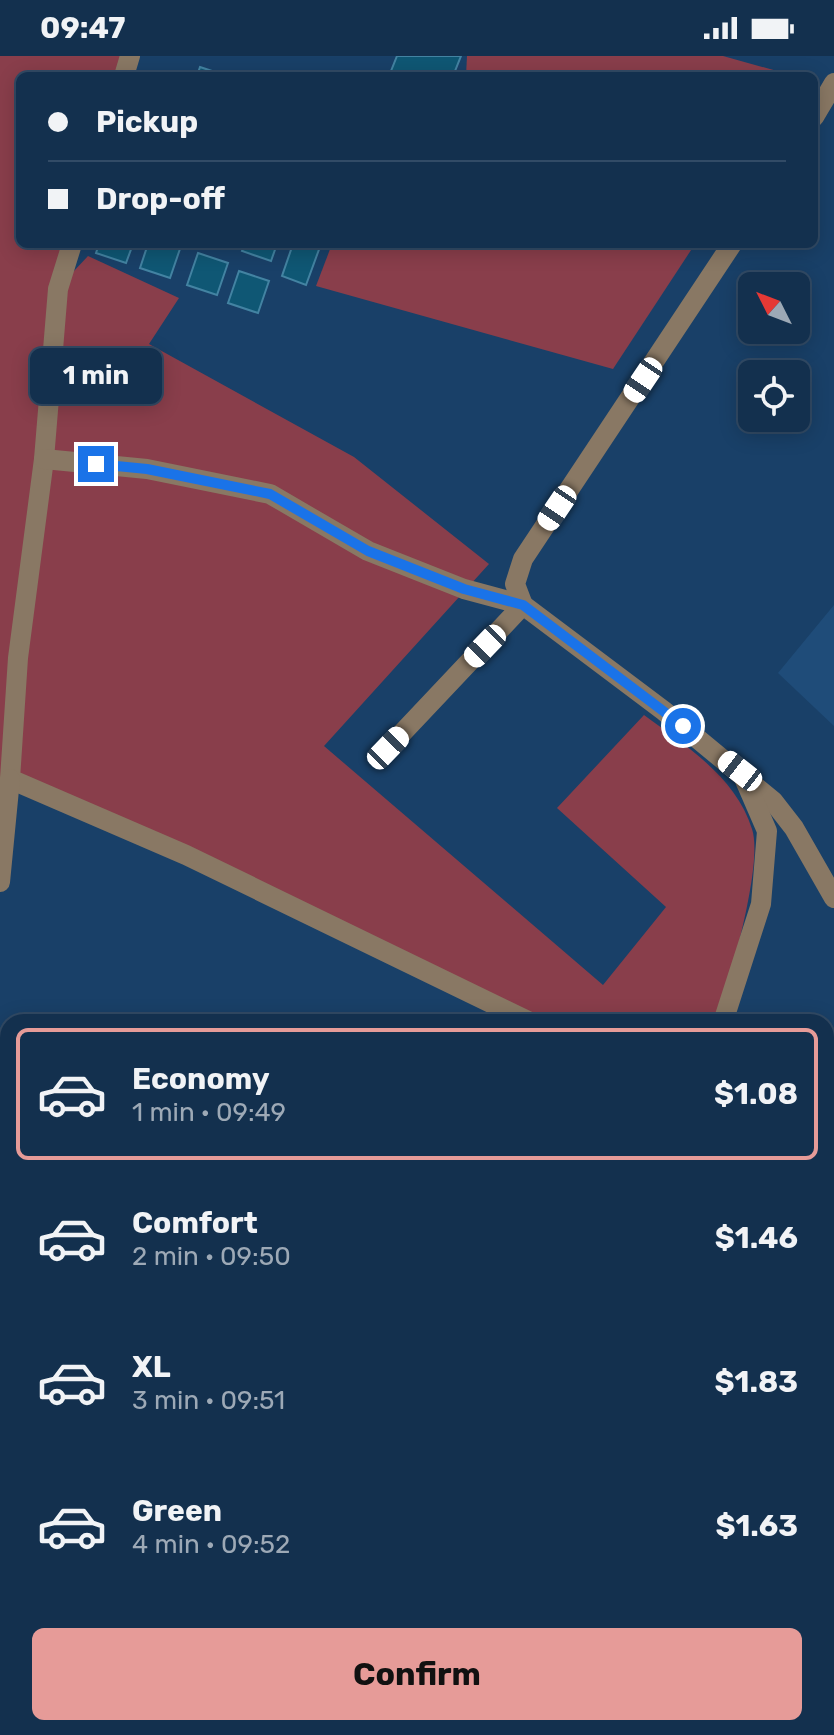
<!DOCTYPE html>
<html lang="en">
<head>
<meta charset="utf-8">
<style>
	:root { --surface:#13304e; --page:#203c58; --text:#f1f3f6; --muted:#9da9b6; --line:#324b66; --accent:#e69b98 }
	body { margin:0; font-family:Rubik,sans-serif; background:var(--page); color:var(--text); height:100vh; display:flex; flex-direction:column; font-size:30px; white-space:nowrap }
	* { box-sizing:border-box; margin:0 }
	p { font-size:26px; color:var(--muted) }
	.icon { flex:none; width:44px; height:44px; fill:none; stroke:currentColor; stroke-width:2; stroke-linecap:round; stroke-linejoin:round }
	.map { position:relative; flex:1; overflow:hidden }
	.side { position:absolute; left:0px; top:958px; width:834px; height:722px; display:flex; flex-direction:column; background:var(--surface); border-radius:24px 24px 0 0; box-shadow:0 4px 20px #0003,0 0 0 2px var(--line) }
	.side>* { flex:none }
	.top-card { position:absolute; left:16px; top:16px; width:802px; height:176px; border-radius:12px; box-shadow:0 4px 20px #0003,0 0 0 2px var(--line); display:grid; align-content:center; height:176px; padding:0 32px; background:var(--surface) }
	.needle { width:52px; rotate:312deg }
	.tools { position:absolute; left:738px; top:216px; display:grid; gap:16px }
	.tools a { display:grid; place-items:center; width:72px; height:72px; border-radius:12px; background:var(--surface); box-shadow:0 4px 20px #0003,0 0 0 2px var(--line); font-size:40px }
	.end { position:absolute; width:36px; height:36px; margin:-18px; border:10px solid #1a73e8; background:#fff; box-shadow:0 0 0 4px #fff }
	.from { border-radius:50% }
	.bubble { position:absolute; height:56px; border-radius:12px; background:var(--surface); box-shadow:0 4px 20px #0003,0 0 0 2px var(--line); font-size:26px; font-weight:700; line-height:56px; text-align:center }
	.car { position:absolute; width:24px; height:48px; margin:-24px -12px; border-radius:10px; box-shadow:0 0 6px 2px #0007; background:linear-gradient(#fff 24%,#345 0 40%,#fff 0 76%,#345 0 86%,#fff 0) }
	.top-card b { display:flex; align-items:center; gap:28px; height:76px; font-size:30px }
	.top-card b+b { border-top:2px solid var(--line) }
	.top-card i { width:20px; height:20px; background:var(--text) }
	ul { padding:14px 0 0; list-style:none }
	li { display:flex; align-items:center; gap:24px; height:132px; margin:0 16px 12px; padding:0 16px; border:4px solid transparent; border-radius:12px }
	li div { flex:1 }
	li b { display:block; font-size:30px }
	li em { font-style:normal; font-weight:700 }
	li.current { border-color:var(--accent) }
	li>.icon { width:72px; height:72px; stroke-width:1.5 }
	.button { display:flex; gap:16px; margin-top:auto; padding:16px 32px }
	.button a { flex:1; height:92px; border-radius:12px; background:var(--accent); color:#111; font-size:32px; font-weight:700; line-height:92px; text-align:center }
	.status { display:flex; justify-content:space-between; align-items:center; height:56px; padding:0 40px; background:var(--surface); direction:ltr }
	.status svg { height:22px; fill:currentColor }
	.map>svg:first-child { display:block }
</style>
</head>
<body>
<div class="status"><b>09:47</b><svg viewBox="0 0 49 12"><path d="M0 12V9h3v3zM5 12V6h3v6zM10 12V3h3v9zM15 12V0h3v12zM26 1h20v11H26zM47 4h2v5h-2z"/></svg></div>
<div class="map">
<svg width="834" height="1679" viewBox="0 0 834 1679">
	<rect width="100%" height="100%" fill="#194068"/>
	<!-- built -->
	<polygon fill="#1f4c79" points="834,549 834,670 778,617"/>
	<!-- green -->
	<g fill="#893e4b">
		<path d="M0,0H130L124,20H20V188H72L59,231L88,200L179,242L149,288L354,401L489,508L324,690L603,929L666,851L557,752L644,659C685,689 736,721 752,773C764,809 728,925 719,966H530L11,724L0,826Z"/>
		<polygon points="467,0 723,0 795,20 466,20"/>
		<polygon points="332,188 695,188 613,313 316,230"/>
		<polygon points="0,1275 8,1398 8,1672 29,1672 29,1679 0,1679"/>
	</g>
	<!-- building -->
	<g fill="#0f5774" stroke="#4383a2" stroke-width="2">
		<polygon points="397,0 461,0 453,20 389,20"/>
		<polygon points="200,11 227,20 197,20"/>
		<polygon points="99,188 133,188 126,207 96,197"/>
		<polygon points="148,188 181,190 170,222 140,212"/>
		<polygon points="245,188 277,188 271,205 242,195"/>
		<polygon points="293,188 321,188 306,229 282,220"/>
		<polygon points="198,197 228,207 217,239 187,229"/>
		<polygon points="239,215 269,225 258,257 228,247"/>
	</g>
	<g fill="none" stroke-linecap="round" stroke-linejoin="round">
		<!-- minor -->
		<g stroke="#897864" stroke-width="20">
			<polyline points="124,20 130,0"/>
			<polyline points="814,61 834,27"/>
			<polyline points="72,188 58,233 44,403 18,602 10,723 186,799 530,966"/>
			<polyline points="44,403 147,413 270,438 368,495 464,533 523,549 664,655 773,745 794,772 834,842"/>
			<polyline points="388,692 523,549 515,528 523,503 732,188"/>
			<polyline points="0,826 10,723"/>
			<polyline points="723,966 761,848 767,775 744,722"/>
			<polyline points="0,1007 8,1009"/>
			<polyline points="826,1014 834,1008"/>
			<polyline points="0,1275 8,1398"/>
			<polyline points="0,1632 8,1604"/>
			<polyline points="29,1672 29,1679"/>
			<polyline points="420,1672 429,1679"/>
		</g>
	</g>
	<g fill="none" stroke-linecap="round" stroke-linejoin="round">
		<!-- route -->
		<polyline stroke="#1a73e8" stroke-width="10" points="96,408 147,413 270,438 368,495 464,533 523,549 683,670"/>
	</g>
</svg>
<div class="tools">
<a><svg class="needle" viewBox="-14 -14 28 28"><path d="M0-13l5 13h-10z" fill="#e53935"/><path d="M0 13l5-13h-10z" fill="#9da9b6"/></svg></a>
<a><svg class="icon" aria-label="locate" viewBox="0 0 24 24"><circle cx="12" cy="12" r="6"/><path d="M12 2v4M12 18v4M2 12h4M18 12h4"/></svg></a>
</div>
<i class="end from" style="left:683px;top:670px"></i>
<i class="end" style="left:96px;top:408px"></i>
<div class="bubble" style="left:30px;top:292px;width:132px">1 min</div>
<i class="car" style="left:643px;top:324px;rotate:214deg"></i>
<i class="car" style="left:557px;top:452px;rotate:214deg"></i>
<i class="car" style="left:485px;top:590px;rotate:224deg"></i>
<i class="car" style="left:388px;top:692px;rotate:44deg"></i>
<i class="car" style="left:740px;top:715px;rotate:308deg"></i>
<div class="top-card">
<b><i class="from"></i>Pickup</b>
<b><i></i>Drop-off</b>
</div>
<section class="side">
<ul>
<li class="current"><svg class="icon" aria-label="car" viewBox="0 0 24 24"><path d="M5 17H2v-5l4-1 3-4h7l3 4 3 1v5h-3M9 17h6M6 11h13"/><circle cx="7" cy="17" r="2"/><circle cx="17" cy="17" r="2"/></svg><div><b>Economy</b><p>1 min · 09:49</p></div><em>$1.08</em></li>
<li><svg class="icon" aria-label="car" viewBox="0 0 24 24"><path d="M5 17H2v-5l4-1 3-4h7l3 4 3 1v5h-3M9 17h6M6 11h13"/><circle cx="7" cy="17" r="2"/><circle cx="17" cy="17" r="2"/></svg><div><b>Comfort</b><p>2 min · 09:50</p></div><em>$1.46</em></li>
<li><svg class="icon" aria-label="car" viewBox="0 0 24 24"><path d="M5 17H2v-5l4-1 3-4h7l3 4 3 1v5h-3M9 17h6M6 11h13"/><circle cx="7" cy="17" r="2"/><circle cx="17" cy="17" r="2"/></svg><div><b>XL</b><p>3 min · 09:51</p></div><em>$1.83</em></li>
<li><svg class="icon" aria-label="car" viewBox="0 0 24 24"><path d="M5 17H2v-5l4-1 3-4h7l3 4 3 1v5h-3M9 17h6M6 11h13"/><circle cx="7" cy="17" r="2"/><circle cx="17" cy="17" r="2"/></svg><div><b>Green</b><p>4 min · 09:52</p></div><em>$1.63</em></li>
</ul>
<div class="button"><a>Confirm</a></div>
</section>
</div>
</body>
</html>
